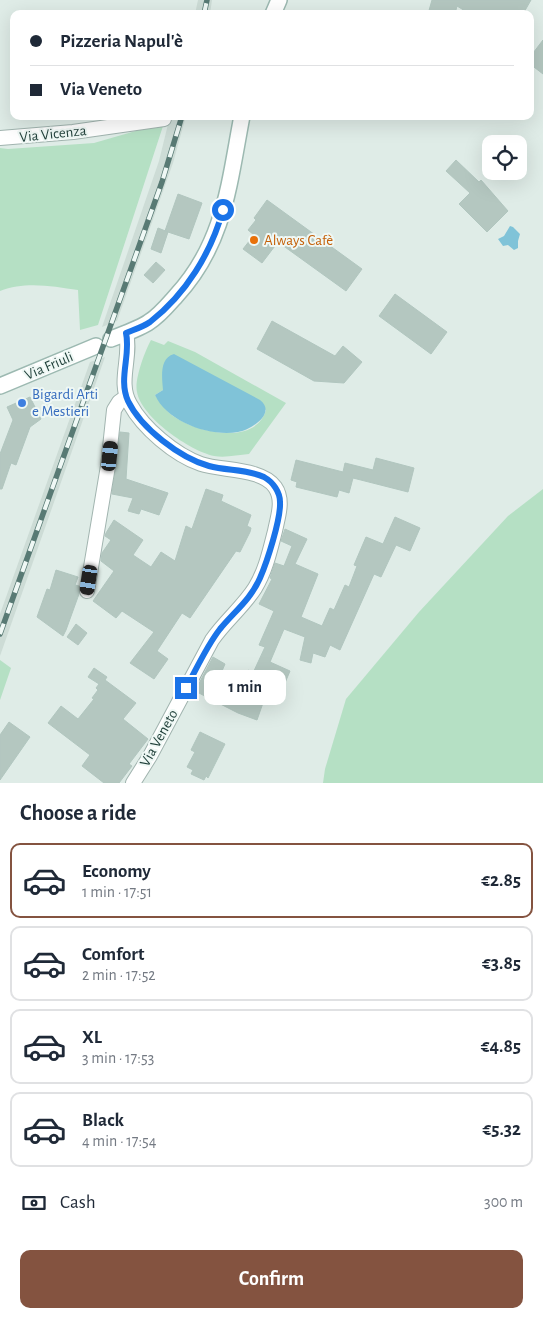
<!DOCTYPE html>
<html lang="en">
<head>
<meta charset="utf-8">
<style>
	:root { --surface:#fff; --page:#f2f2f3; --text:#1f2937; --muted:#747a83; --line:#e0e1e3; --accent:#845340 }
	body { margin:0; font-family:"Alegreya Sans",sans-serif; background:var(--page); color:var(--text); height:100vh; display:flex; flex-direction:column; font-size:19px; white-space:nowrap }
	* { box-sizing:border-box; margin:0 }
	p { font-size:16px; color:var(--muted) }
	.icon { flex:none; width:28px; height:28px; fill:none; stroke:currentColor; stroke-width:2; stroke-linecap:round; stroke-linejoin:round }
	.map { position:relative; height:783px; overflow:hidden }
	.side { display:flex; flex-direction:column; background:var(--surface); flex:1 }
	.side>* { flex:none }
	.hud { position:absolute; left:10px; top:10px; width:524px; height:110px; border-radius:10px; box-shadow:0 5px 20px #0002; display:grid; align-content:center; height:110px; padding:0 20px; background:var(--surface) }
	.fabs { position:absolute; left:482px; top:135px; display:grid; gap:10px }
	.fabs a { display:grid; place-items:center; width:45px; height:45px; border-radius:10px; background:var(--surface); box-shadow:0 5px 20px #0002; font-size:25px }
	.end { position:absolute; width:22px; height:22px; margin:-11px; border:6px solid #1a73e8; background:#fff; box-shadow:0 0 0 2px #fff }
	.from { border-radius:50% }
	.bubble { position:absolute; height:35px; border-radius:10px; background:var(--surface); box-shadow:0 5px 20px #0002; font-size:16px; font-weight:700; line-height:35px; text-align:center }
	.car { position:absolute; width:15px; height:30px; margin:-15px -8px; border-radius:6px; box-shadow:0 0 4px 1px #0007; background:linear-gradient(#222 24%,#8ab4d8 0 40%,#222 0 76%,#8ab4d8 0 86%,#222 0) }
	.hud b { display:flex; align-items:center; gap:18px; height:48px; font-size:19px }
	.hud b+b { border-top:1px solid var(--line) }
	.hud i { width:12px; height:12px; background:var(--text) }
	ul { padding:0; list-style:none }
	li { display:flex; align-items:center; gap:15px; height:75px; margin:0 10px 8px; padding:0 10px; border:2px solid var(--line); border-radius:10px }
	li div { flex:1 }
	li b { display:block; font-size:19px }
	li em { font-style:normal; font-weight:700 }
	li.current { border-color:var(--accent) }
	li>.icon { width:45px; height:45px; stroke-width:1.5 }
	h2 { padding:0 20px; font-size:22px; line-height:60px }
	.pay { display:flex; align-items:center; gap:12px; height:55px; padding:0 20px; font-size:19px }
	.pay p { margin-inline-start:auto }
	.action { display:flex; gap:10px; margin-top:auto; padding:10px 20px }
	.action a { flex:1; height:58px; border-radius:10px; background:var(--accent); color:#fff; font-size:20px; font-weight:700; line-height:58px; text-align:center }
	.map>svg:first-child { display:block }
</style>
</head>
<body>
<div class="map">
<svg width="543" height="783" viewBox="0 0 543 783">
	<rect width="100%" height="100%" fill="#dfece7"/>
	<!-- built -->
	<g fill="#cddcd6">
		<polygon points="198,0 212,0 210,14 195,14"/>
		<polygon points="170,116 186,116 173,163 117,321 102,327 159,161"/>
		<polygon points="105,357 0,656 0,614 90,362"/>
	</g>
	<!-- green -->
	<g fill="#b5e0c4" fill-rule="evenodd">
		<path d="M163,126L98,325L80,330L78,290C52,286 25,281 0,291V148L8,149L94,143L139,130Z"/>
		<path d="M151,340L164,345L168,341L195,352L286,403L249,454C238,455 225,458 214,456C190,451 141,417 137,392C134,380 145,351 151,340ZM164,363L266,410C255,447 196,432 173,416C166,411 160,402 155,395L163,390Z"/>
		<polygon points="543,489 543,783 323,783 325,769 346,699 419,612 508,516"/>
		<polygon points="0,660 11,668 0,700"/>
	</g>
	<!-- water -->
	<g fill="#80c3d8">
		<polygon points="510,226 513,227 520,234 518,241 518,248 514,250 508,245 503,246 498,239 504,236"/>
		<path d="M174,354L260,400C277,413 251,430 238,432C210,437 167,422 155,395L163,390C162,378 159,358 174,354Z"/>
	</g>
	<!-- building -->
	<g fill="#b4c7c0" stroke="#b1c6bf">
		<polygon points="432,0 531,0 523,14 470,14 457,6 455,14 428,14"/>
		<polygon points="543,40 543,74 530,64 530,57"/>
		<polygon points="456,160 479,182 481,180 508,211 487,232 459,204 470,193 446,171"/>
		<polygon points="178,194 202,203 189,239 165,231"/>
		<polygon points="267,200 362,269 346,291 278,242 262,263 243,249 254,235 248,230 256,220 254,218"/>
		<polygon points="158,228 168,232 161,253 151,249"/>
		<polygon points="156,262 165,270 153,283 144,275"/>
		<polygon points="395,294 447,332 431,354 379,316"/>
		<polygon points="272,321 335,356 343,346 362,362 344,383 314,381 257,349"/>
		<polygon points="30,397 41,419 30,427 16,465 11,463 2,489 0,489 0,454 13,420 7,407"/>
		<polygon points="120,432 129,433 126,479 168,493 159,515 141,509 139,514 128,511 133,498 112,494"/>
		<polygon points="376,458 414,468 408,492 353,478 349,493 339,490 337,497 296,487 297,482 291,480 296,460 343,472 345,463 373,470"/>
		<polygon points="206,489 223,495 221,501 251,515 247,526 251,528 250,532 240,552 236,551 190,618 182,613 157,651 168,659 154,679 130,663 154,632 122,611 116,618 93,601 114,571 101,561 102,553 111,540 105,536 106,533 114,520 143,540 133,555 151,567 161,552 175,561 186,526 192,529"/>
		<polygon points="395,517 420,528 410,551 396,545 381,577 374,574 340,650 330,645 325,657 313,653 311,663 300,660 305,637 284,629 270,662 290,671 282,690 276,687 273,693 269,691 264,700 257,720 238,713 195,691 213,657 225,664 222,671 224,672 218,683 239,691 248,670 253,673 265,647 259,645 274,611 259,604 272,579 270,578 275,563 284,566 292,546 281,541 285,529 307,539 295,564 318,574 301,617 322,626 330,608 334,610 345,585 349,587 357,566 354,565 366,537 383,544"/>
		<polygon points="56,570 78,577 75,585 79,586 79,594 66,630 63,636 37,617 47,589 50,590"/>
		<polygon points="76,624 87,633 78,645 67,637"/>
		<polygon points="94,668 107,677 105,680 136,703 123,719 148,739 129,764 132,766 119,783 104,783 82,766 90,755 48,723 61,706 78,719 94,699 92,698 98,690 96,688 99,684 88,677"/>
		<polygon points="9,722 30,737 0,780 0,735"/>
		<polygon points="200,732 225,744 208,778 206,776 204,780 191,774 193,770 187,767 195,752 191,750"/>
	</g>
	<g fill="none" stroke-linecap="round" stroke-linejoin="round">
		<defs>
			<g id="street">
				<polyline points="0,138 73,132 164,119"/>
				<path d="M126,333C132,357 117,382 130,404C143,428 175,455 201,464C222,471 262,468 275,487C284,500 278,516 275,531C270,550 266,570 255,588C243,607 225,621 212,640L150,756L133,783"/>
				<polyline points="87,591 108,466 114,410 119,402 126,397"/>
			</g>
			<g id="secondary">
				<polyline points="273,14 279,0"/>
				<path d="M111,339C121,335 141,328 149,322C159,316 168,305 176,296C225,243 229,183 242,116"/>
				<polyline points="0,386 96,346"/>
			</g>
		</defs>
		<!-- street casing -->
		<use href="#street" stroke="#a1b4af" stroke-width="16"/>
		<!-- secondary casing -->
		<use href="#secondary" stroke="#9cb9b1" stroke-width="18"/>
		<!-- street -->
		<use href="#street" stroke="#fff" stroke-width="14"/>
		<!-- secondary -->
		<use href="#secondary" stroke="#fff" stroke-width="15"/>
		<defs>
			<g id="rail">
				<polyline points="204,14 207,0"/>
				<polyline points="0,634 162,182 182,116"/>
			</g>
		</defs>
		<!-- rail casing -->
		<use href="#rail" stroke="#587a74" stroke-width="5.5"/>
		<!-- rail -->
		<use href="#rail" stroke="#eff8f5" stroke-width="4" stroke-dasharray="11" stroke-linecap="butt"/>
	</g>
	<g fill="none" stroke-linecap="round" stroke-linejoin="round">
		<!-- route -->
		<path stroke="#1a73e8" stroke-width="6" d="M186,688C197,668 206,647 220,629C234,612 251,599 260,578C267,562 281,519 280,502C280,492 273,482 264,477C247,469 227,471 209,466C180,458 141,428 128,401C118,379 131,355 126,333C133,330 143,327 150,322C186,294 211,253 223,210"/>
	</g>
	<!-- markers -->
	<circle fill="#e8710a" stroke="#eff8f5" stroke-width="2" cx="254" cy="240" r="5"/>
	<circle fill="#3f7fe0" stroke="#eff8f5" stroke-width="2" cx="22" cy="403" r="5"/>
	<g text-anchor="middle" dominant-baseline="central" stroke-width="4" stroke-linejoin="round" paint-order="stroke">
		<!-- street labels -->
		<g font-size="15" fill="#1e3e38" stroke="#eff8f5">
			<text transform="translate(53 134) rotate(-6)">Via Vicenza</text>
			<text transform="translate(49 366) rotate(-23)">Via Friuli</text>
			<text transform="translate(159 738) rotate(-61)">Via Veneto</text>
		</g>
		<!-- food labels -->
		<g font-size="15" fill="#c56008" stroke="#eff8f5" text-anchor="start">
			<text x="264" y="240">Always Cafè</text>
		</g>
		<!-- shop labels -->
		<g font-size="15" fill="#366cbe" stroke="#eff8f5" text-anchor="start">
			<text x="32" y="394">Bigardi Arti<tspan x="32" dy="17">e Mestieri</tspan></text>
		</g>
	</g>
</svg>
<div class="fabs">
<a><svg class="icon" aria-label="locate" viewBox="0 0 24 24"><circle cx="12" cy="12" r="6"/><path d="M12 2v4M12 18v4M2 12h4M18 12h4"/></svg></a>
</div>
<i class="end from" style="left:223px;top:210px"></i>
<i class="end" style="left:186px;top:688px"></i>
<div class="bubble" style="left:204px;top:670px;width:82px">1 min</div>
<i class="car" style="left:110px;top:456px;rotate:6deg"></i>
<i class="car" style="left:89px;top:580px;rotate:189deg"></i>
<div class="hud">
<b><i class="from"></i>Pizzeria Napul'è</b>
<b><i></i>Via Veneto</b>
</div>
</div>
<section class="side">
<h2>Choose a ride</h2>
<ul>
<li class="current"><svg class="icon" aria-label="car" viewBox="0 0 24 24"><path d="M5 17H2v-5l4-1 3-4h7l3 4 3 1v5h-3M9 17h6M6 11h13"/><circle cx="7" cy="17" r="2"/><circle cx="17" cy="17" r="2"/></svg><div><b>Economy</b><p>1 min · 17:51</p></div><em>€2.85</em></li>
<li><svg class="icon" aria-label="car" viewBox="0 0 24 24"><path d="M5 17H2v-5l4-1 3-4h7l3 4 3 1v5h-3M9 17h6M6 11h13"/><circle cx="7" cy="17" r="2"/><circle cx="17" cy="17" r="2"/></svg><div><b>Comfort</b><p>2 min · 17:52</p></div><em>€3.85</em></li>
<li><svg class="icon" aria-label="car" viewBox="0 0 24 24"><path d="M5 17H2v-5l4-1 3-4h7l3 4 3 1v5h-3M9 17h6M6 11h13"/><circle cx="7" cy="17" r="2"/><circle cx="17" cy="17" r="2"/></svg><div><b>XL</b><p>3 min · 17:53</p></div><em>€4.85</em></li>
<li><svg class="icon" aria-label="car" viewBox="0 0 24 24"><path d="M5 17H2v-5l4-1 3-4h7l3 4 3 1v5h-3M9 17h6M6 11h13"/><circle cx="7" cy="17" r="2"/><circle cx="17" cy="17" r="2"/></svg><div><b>Black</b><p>4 min · 17:54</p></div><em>€5.32</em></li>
</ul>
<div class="pay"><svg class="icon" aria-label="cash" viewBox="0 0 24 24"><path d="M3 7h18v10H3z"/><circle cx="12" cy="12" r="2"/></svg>Cash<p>300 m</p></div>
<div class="action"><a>Confirm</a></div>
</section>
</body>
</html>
